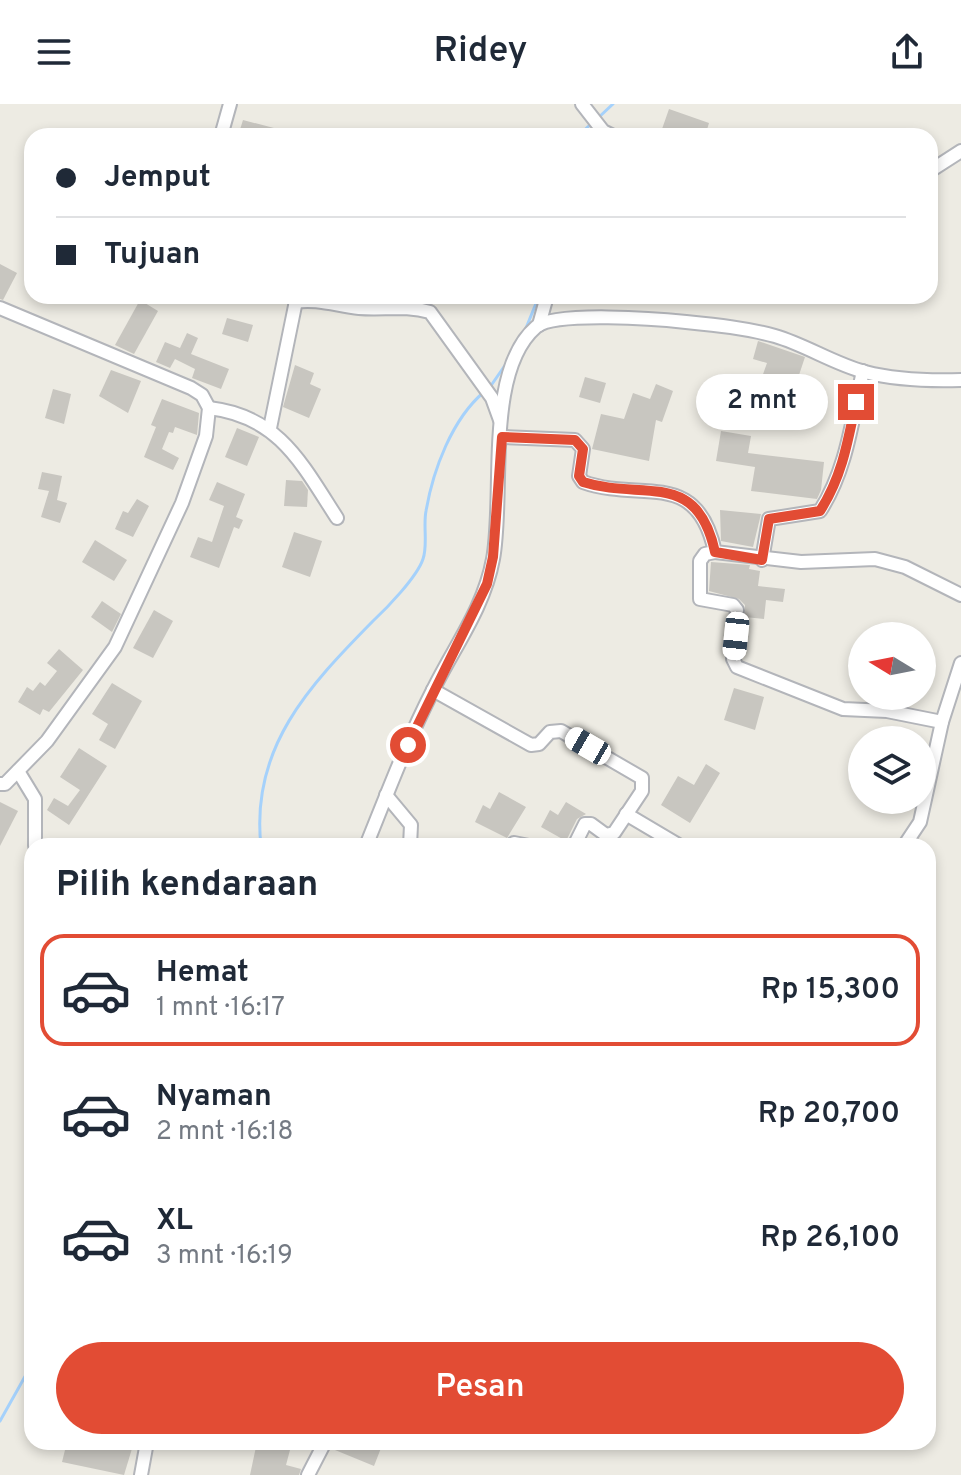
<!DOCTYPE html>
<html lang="id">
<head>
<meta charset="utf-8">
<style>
	:root { --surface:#fff; --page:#f2f2f3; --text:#1f2937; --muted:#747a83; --line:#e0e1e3; --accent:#e24c34 }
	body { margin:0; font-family:Overpass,sans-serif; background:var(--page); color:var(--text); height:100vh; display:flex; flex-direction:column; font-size:30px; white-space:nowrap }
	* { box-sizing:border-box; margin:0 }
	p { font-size:26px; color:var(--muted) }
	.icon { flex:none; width:44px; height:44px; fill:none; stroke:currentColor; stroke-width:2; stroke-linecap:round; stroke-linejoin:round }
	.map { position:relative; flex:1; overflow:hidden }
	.sheet { position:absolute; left:24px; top:734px; width:912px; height:612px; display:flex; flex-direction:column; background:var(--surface); border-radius:24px; box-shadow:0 4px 12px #0003 }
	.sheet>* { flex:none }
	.top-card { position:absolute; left:24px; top:24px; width:914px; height:176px; border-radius:24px; box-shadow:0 4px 12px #0003; display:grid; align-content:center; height:176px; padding:0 32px; background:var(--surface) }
	.needle { width:52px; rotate:280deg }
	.tools { position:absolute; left:848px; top:518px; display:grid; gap:16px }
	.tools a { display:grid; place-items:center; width:88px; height:88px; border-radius:50%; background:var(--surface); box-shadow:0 4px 12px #0003; font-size:40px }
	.end { position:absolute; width:36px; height:36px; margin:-18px; border:10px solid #e24c34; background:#fff; box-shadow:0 0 0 4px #fff }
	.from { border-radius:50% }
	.bubble { position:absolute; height:56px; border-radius:28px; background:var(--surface); box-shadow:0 4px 12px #0003; font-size:26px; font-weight:600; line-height:56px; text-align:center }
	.car { position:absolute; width:24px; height:48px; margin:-24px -12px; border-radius:10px; box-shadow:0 0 6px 2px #0007; background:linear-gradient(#fff 24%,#345 0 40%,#fff 0 76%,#345 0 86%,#fff 0) }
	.top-card b { display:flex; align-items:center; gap:28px; height:76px; font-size:30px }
	.top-card b+b { border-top:2px solid var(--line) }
	.top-card i { width:20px; height:20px; background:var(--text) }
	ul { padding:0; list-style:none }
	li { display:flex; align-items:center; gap:24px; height:112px; margin:0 16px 12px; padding:0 16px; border:4px solid transparent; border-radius:24px }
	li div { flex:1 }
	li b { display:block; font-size:30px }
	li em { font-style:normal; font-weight:600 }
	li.current { border-color:var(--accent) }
	li>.icon { width:72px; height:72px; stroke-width:1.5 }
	h2 { padding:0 32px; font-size:36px; line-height:96px }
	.cta { display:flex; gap:16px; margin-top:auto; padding:16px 32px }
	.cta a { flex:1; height:92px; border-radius:48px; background:var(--accent); color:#fff; font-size:32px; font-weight:600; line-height:92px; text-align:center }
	header { display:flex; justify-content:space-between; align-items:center; height:104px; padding:0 32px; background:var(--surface); font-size:36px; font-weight:600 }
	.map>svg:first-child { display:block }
</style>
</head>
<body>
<header><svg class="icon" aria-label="menu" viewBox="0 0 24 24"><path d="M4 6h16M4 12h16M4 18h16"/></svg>Ridey<svg class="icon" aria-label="share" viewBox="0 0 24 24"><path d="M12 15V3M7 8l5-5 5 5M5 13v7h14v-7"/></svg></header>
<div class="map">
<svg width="961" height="1371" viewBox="0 0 961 1371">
	<rect width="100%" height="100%" fill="#edebe3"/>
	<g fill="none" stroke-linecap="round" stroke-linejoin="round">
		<!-- stream -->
		<g stroke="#a5d1fb" stroke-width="3">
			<polyline points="598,14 613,0"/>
			<polyline points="578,32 592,19"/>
			<polyline points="524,229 539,192"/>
			<polyline points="490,283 508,257"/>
			<path d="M261,742C250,644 309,582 373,517C387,504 417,473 423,455C428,441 423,422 426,407C433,366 452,315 484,288"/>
			<polyline points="0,1317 32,1260"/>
		</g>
	</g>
	<!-- building -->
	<g fill="#c8c6c0">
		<polygon points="669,5 709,19 705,32 671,32 672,28 662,25"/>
		<polygon points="243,16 289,28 289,32 238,32"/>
		<polygon points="0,160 17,169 3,196 0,195"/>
		<polygon points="140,196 158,207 134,250 115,241"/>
		<polygon points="227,214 253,221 248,238 222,230"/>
		<polygon points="187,229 198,234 191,250 229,265 221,285 192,274 195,265 175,255 170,264 156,258 165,238 180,244"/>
		<polygon points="758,237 805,253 795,283 762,273 767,259 753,255"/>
		<polygon points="295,261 314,269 310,280 321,285 309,314 283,303"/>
		<polygon points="111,266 141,277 128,309 99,292"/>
		<polygon points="585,273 606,279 600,299 579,293"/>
		<polygon points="656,280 673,287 662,318 656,316 649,357 592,345 601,310 624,315 633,289 650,295"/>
		<polygon points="53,285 71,290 64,320 45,314"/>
		<polygon points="162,295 199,309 197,331 175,323 173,329 169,328 162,345 179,354 173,366 144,353 156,323 151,321"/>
		<polygon points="237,324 259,333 247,362 225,353"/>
		<polygon points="721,327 751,332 748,349 824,358 821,386 817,395 751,387 755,363 716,357"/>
		<polygon points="42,368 62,372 57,396 67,399 60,419 41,413 49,387 38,385"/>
		<polygon points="286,376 302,377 308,386 307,403 284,402"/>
		<polygon points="217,378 245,390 236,413 243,416 239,425 234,423 219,464 190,453 198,433 212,438 224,402 209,396"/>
		<polygon points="137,395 149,402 133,433 115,425 123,407 128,409"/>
		<polygon points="720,406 761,410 753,443 721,437"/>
		<polygon points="294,428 322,437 310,473 282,463"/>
		<polygon points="95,436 127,456 114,477 82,458"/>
		<polygon points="711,458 750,461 749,465 760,467 758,482 785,485 783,498 766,496 764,515 745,513 745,501 739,495 709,487"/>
		<polygon points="102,497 121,510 112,528 91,513"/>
		<polygon points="154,506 173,517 153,554 133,544"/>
		<polygon points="59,545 83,566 49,608 43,605 40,611 18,598 27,583 33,587 40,578 45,582 57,567 47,559"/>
		<polygon points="112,579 142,597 115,645 99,636 108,620 92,610"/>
		<polygon points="734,584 764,593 755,626 724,616"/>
		<polygon points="79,644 107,662 69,721 47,706 54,694 68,702 80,686 60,673"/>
		<polygon points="706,660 720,669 690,719 661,701 678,672 694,681"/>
		<polygon points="499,688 526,703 507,734 475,718 483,701 490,705"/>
		<polygon points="0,698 18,707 0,742"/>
		<polygon points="566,698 586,710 577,715 566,737 541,723 550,706 558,711"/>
		<polygon points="67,1338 134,1338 124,1371 62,1358"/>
		<polygon points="257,1338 290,1346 286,1361 301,1365 299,1371 250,1371"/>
		<polygon points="338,1338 366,1338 381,1344 374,1362 335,1346"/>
	</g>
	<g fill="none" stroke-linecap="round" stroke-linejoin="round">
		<defs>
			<g id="minor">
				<polyline points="582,0 603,27 613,32"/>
				<polyline points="221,32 230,0"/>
				<polyline points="930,67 961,47"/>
				<path d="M295,198C316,194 338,202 359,204C384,206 405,201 430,208L492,294L500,316"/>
				<polyline points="0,204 191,284 202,291 209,304 206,332 182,399 115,543 47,637 5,680 0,680"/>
				<polyline points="539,221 547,192"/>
				<path d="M209,304C279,312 302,360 337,414"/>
				<polyline points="270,324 297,192"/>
				<path d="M502,333L575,336L583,345L579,372L583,378C641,399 697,363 715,448L801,458L875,455L905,463L961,491"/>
				<polyline points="715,448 705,450 700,457 700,495 733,501 737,506 733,555 737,563 843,605 887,607 942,618"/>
				<path d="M762,456L769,415L820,407C847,365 852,316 863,267"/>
				<polyline points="433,586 531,641 539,640 550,628 561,627 642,674 642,687 614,729 606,731 591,720 585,720 574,742"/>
				<polyline points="18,667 35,695 35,742"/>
				<polyline points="386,691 411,721 410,742"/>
				<polyline points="626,710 680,742"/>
				<path d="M366,742C387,690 407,637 433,586C454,543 484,504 493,455C505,391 484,268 536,223C555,207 659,215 686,218C716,221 746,224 775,232C806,241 834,260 865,268C896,276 929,277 961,276"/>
				<polyline points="511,742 514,739 529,742"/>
				<polyline points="904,742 920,718 942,618 961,559"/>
				<polyline points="141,1371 147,1338"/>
				<polyline points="308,1371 325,1338"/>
			</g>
		</defs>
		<!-- minor casing -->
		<use href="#minor" stroke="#b3b5ba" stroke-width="16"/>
		<!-- minor -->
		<use href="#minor" stroke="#fff" stroke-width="12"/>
	</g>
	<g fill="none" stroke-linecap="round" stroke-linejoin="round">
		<!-- route -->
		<path stroke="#e24c34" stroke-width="10" d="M408,641L487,480L493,453L502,333L575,336L583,345L579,372L583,378C642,397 697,364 715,448L762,456L769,415L820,407C842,373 848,337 856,298"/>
	</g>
</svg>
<div class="tools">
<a><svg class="needle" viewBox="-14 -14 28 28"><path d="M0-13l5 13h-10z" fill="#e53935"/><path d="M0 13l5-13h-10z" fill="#747a83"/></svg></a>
<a><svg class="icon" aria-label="layers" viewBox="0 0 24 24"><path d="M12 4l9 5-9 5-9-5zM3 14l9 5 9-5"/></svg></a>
</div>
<i class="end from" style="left:408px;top:641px"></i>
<i class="end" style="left:856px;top:298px"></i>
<div class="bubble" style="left:696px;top:270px;width:132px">2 mnt</div>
<i class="car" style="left:736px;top:532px;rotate:186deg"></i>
<i class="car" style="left:588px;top:642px;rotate:300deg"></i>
<div class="top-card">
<b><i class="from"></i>Jemput</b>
<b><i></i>Tujuan</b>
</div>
<section class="sheet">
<h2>Pilih kendaraan</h2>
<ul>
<li class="current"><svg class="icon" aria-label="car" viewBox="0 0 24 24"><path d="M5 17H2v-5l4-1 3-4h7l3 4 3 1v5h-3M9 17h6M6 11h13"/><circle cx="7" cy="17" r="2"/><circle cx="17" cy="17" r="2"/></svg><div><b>Hemat</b><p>1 mnt · 16:17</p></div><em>Rp 15,300</em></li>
<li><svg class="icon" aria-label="car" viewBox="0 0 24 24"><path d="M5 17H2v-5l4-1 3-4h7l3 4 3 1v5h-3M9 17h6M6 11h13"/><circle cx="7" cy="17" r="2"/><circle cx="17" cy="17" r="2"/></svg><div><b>Nyaman</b><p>2 mnt · 16:18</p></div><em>Rp 20,700</em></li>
<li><svg class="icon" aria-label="car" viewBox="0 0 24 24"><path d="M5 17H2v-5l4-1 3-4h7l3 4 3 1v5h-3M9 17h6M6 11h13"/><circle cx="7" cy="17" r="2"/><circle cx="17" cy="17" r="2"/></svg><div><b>XL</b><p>3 mnt · 16:19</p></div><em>Rp 26,100</em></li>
</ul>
<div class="cta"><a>Pesan</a></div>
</section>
</div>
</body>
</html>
